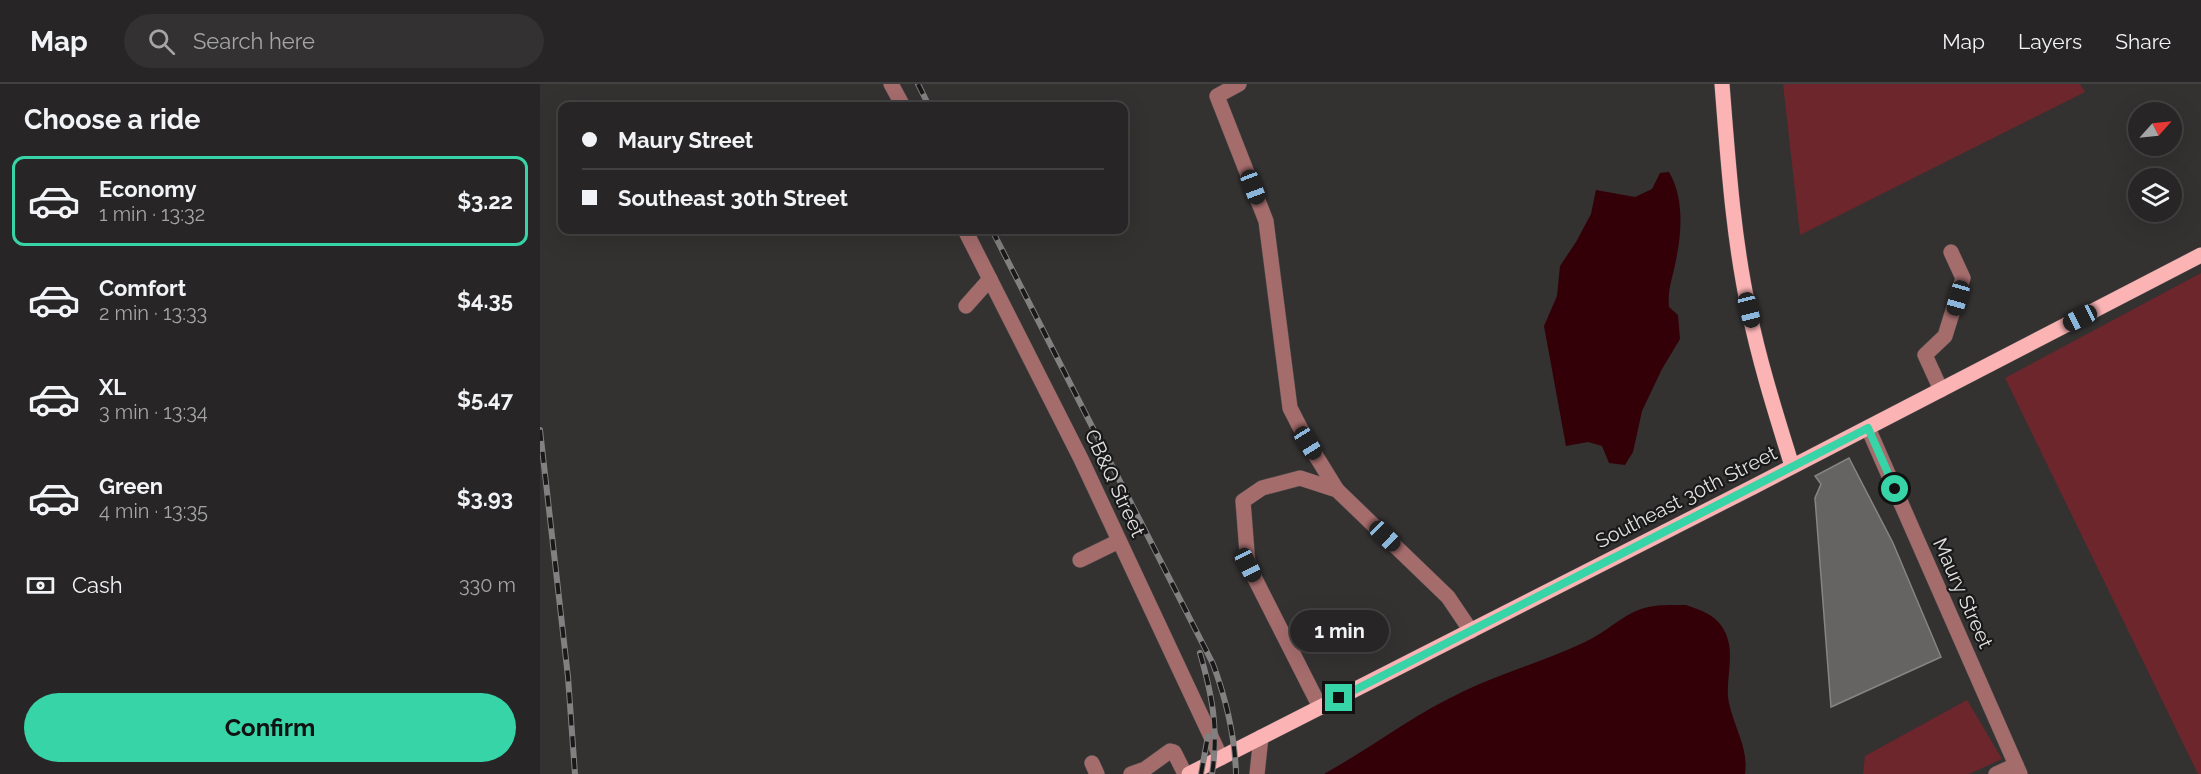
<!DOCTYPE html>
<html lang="en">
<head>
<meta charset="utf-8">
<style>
	:root { --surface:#272525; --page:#333132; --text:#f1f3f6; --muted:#a4a5a7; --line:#434242; --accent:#36d4a7 }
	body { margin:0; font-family:Raleway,sans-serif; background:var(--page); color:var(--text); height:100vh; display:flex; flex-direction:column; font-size:22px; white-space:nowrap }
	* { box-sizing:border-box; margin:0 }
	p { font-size:20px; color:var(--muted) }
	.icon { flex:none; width:33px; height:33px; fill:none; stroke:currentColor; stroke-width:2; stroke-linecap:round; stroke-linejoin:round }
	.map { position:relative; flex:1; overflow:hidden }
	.sheet { display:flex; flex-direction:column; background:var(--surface); width:540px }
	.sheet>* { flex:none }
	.hud { position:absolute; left:18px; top:18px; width:570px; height:132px; border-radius:12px; box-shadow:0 6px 24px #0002,0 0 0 2px var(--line); display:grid; align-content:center; height:132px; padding:0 24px; background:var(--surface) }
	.needle { width:39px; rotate:63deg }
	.fabs { position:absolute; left:1588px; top:18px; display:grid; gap:12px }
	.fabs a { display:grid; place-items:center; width:54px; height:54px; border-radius:50%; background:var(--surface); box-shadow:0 6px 24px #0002,0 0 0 2px var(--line); font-size:30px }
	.end { position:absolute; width:27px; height:27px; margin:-14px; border:8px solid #36d4a7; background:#111; box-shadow:0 0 0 3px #111 }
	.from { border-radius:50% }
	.bubble { position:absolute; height:42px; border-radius:21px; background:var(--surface); box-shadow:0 6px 24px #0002,0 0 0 2px var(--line); font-size:20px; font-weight:700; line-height:42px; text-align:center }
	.car { position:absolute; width:18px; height:36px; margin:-18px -9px; border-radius:8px; box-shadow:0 0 4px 2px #0007; background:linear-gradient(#222 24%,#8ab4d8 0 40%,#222 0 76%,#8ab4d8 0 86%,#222 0) }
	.hud b { display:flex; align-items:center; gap:21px; height:57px; font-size:22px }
	.hud b+b { border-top:2px solid var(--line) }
	.hud i { width:15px; height:15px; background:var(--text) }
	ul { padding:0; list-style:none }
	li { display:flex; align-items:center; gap:18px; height:90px; margin:0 12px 9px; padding:0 12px; border:3px solid transparent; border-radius:12px }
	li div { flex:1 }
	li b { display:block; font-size:22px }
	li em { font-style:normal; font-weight:700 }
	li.on { border-color:var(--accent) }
	li>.icon { width:54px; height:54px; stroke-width:1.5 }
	h2 { padding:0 24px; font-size:27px; line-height:72px }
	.pay { display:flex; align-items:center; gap:15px; height:66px; padding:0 24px; font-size:22px }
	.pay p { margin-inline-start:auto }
	.cta { display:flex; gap:12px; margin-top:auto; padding:12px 24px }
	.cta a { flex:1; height:69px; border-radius:36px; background:var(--accent); color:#111; font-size:24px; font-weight:700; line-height:69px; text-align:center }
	header { display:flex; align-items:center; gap:36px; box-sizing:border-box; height:84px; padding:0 30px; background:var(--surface); border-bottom:2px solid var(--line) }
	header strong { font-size:28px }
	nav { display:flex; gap:33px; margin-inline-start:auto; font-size:21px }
	.search { width:420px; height:54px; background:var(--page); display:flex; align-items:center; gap:15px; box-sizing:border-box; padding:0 21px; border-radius:33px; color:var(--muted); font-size:22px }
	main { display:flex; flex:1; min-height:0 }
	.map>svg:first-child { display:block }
</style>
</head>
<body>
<header>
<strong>Map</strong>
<div class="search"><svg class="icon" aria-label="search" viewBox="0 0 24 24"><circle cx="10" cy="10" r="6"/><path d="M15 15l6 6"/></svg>Search here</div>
<nav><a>Map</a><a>Layers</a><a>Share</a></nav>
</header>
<main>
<section class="sheet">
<h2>Choose a ride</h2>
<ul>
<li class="on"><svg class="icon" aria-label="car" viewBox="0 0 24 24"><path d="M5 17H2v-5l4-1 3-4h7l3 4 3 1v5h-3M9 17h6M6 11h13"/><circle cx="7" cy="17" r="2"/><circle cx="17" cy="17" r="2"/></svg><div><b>Economy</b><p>1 min · 13:32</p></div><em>$3.22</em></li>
<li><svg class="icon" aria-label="car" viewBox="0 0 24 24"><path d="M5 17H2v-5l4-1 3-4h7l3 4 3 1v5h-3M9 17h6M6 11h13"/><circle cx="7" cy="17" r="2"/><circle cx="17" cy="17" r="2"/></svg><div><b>Comfort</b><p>2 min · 13:33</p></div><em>$4.35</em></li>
<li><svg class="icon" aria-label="car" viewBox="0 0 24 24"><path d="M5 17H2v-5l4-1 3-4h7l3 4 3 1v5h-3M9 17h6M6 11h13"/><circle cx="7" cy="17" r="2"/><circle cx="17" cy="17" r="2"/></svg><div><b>XL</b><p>3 min · 13:34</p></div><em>$5.47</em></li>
<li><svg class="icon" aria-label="car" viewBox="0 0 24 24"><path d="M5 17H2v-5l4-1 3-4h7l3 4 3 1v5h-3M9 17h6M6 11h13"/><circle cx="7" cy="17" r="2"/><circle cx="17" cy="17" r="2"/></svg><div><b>Green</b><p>4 min · 13:35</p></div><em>$3.93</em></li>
</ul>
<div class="pay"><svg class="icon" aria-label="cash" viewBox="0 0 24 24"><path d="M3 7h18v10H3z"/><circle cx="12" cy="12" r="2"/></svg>Cash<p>330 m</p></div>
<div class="cta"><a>Confirm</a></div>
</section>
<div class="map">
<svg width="1661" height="690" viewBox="0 0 1661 690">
	<rect width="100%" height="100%" fill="#343131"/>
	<!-- green -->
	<g fill="#6d262c">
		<polygon points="1243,0 1540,0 1545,8 1260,151"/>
		<polygon points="1661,189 1661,690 1658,690 1465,294"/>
		<polygon points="1427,616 1462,675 1429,690 1323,690 1325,672"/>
	</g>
	<!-- water -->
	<g fill="#330007">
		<path d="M1129,88C1144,113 1142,148 1136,176C1133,193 1127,206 1129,223L1138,231L1140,255L1122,285L1102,327L1093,368L1085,381L1069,379L1062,362L1048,358L1026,362L1004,242L1017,212L1020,182L1036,158L1051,130L1056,106L1095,113L1112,105L1120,89Z"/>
		<path d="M1146,521C1161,526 1176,531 1184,546C1197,570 1184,596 1189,619C1194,643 1209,665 1205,690H784C831,664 873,631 922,608C962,589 1005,577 1045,558C1065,549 1081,532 1101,525C1114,520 1132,521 1146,521Z"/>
	</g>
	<!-- building -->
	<polygon fill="#666363" stroke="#878484" stroke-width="1.5" points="1309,374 1353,459 1401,573 1291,623 1275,414 1281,400 1275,392"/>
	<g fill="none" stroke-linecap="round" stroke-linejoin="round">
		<defs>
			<g id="minor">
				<polyline points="351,0 363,22"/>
				<polyline points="699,0 677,12 726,137 750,324 768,359 797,406"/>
				<polyline points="425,146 541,375 681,674"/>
				<polyline points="426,222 450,195"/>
				<polyline points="1401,306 1385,271 1405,252 1423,194 1411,168"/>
				<polyline points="1328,344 1480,690"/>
				<polyline points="540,476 579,457"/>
				<polyline points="780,623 708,481 703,417 722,404 760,394 797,406 908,513 931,547"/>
				<polyline points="552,679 557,690"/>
				<polyline points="591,690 605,685 630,667 634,668 645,690"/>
				<polyline points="717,690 721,653"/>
				<polyline points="1456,690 1476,681"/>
			</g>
			<g id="major">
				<path d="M1182,0C1188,76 1193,153 1209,227C1220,280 1236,330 1252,382"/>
				<polyline points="649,690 1213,403 1661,171"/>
			</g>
		</defs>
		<!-- minor casing -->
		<use href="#minor" stroke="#504d4d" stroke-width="16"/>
		<!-- major casing -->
		<use href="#major" stroke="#504d4d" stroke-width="16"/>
		<!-- minor -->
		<use href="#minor" stroke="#a56c6c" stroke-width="15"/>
		<!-- major -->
		<use href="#major" stroke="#fbb3b4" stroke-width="15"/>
		<defs>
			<g id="rail">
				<polyline points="378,0 389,22"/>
				<path d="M452,146L673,580C686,615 695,653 696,690"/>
				<polyline points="0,346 28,593 35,690"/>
				<path d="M660,569C672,611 679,645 672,690"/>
				<polyline points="661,690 668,652"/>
			</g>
		</defs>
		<!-- rail casing -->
		<use href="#rail" stroke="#828080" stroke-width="6"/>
		<!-- rail -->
		<use href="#rail" stroke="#1a1919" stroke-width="4" stroke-dasharray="11" stroke-linecap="butt"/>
	</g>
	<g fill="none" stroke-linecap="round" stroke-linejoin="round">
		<!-- route -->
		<polyline stroke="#36d4a7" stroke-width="8" points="799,614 1328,344 1355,405"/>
	</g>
	<g text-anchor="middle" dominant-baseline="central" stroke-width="4.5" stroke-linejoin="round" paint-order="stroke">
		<!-- street labels -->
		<g font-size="20" fill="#e2e1e1" stroke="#1a1919">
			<text transform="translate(575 399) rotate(65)">CB&amp;Q Street</text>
			<text transform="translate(1146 413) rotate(-27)">Southeast 30th Street</text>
			<text transform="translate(1423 509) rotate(66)">Maury Street</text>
		</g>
	</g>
</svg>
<div class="fabs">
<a><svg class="needle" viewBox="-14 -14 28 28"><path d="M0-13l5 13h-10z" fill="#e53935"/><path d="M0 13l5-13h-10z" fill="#a4a5a7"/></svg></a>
<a><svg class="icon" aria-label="layers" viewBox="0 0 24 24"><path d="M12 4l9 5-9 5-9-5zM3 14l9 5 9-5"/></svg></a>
</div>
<i class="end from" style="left:1355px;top:405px"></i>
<i class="end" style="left:799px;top:614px"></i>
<div class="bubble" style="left:750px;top:526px;width:99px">1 min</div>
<i class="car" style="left:713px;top:103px;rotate:159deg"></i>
<i class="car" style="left:1418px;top:214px;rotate:196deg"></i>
<i class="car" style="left:1209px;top:226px;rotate:166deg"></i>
<i class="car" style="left:1540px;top:234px;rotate:243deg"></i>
<i class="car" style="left:768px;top:359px;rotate:148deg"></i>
<i class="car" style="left:845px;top:452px;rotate:134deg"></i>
<i class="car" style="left:708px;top:481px;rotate:153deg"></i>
<div class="hud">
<b><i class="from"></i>Maury Street</b>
<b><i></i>Southeast 30th Street</b>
</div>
</div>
</main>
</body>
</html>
